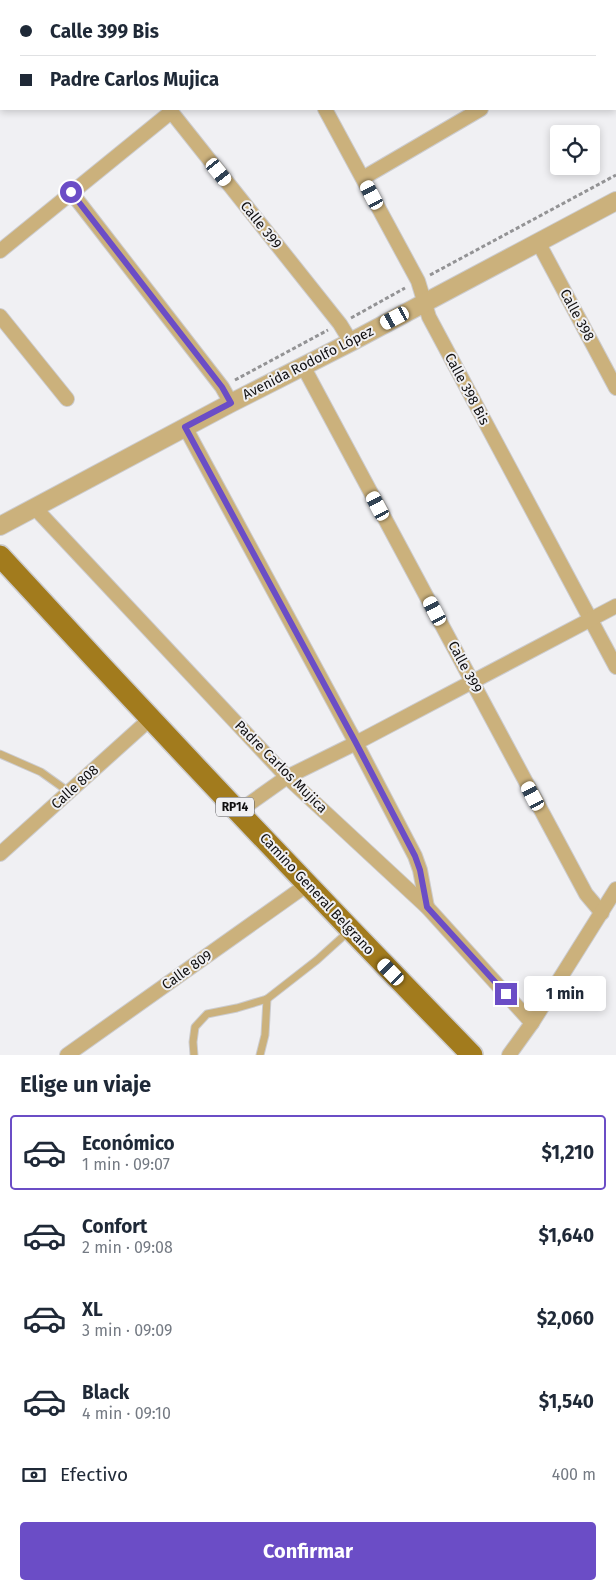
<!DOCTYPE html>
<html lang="es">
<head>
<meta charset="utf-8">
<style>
	:root { --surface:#fff; --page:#f6f6f7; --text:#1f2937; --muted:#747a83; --line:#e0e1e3; --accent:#6b4dc6 }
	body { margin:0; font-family:"Fira Sans",sans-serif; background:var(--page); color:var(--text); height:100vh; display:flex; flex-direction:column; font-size:19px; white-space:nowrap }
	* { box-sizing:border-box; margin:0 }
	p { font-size:16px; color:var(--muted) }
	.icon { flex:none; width:28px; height:28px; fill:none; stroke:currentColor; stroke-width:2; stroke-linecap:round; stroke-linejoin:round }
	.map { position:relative; height:1055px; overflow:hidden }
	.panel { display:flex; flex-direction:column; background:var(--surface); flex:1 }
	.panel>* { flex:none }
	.top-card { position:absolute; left:0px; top:0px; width:616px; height:110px; box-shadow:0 2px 8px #0003; display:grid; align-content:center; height:110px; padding:0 20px; background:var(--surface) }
	.tools { position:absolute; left:550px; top:125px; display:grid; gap:10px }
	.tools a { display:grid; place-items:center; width:50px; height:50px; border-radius:5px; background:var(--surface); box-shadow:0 2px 8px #0003; font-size:25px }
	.end { position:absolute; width:22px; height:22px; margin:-11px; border:6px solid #6b4dc6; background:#fff; box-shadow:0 0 0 2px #fff }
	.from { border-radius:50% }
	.bubble { position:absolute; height:35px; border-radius:5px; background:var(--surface); box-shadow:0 2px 8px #0003; font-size:16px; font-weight:700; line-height:35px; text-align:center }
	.car { position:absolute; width:15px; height:30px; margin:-15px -8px; border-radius:6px; box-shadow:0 0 4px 1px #0007; background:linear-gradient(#fff 24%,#345 0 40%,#fff 0 76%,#345 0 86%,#fff 0) }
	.top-card b { display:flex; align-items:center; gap:18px; height:48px; font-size:19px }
	.top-card b+b { border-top:1px solid var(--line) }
	.top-card i { width:12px; height:12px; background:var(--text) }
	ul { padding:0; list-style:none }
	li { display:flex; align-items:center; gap:15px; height:75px; margin:0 10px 8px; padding:0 10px; border:2px solid transparent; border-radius:5px }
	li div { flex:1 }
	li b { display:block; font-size:19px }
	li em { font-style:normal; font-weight:700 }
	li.active { border-color:var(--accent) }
	li>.icon { width:45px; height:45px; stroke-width:1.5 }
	h2 { padding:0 20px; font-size:22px; line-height:60px }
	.pay { display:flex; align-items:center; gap:12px; height:55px; padding:0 20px; font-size:19px }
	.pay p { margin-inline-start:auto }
	.primary-button { display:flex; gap:10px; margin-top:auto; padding:10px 20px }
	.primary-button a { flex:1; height:58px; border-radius:5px; background:var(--accent); color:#fff; font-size:20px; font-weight:700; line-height:58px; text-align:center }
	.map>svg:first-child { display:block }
</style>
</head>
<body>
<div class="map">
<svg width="616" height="1055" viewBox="0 0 616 1055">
	<rect width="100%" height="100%" fill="#f0f0f3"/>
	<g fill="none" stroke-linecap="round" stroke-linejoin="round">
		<defs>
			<g id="service">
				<polyline points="0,754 41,772 69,792"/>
				<polyline points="194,1055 193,1042 195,1027 207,1014 237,1008 267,999 317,960 348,932"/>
				<polyline points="260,1055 265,1035 267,999"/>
			</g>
			<g id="minor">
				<polyline points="107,0 108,1"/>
				<polyline points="265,0 266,1"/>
				<polyline points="414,0 414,1"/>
				<polyline points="557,0 558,1"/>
				<polyline points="615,32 616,32"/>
				<polyline points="169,109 340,324 351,342"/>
				<polyline points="325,109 418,281 429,317 616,667"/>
				<polyline points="363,178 481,109"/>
				<polyline points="71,192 222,387 231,403"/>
				<polyline points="538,242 616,388"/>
				<polyline points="0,251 171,112"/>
				<polyline points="0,316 67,399"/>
				<polyline points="303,366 586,894 602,913"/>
				<polyline points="185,427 356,743 415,856 420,870 427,907"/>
				<polyline points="34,507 287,777 427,907 532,1023"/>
				<polyline points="239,811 287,777 356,743 616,606"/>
				<polyline points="0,854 150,719"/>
				<polyline points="67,1055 308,884"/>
				<polyline points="509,1055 532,1023 616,889"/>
			</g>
			<polyline id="tertiary" points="0,526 231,403 351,342 616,201"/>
			<path id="primary" d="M0,556C155,725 312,891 472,1055"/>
		</defs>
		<!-- service casing -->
		<use href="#service" stroke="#cccccf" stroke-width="9"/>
		<!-- minor casing -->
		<use href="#minor" stroke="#cccccf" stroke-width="16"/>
		<!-- tertiary casing -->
		<use href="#tertiary" stroke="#cccccf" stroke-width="20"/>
		<!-- primary casing -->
		<use href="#primary" stroke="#cccccf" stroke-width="24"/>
		<!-- path -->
		<g stroke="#939395" stroke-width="3" stroke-dasharray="4 2.5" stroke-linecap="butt">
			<polyline points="430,275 616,175"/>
			<polyline points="351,318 405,288"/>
			<polyline points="235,380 328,330"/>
		</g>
		<!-- service -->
		<use href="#service" stroke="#cbb17c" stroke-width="7"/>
		<!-- minor -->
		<use href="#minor" stroke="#cbb17c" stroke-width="14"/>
		<!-- tertiary -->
		<use href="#tertiary" stroke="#cbb17c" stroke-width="18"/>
		<!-- primary -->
		<use href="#primary" stroke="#a27b1d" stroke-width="21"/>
	</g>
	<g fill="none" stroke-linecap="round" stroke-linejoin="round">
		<!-- route -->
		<polyline stroke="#6b4dc6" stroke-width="6" points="71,192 222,387 231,403 185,427 356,743 415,856 420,870 427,907 506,994"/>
	</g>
	<g text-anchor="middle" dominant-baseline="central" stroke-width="4" stroke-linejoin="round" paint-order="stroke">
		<!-- shield labels -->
		<rect fill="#f0f0f3" stroke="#535254" stroke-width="1" x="216" y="797.5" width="38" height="19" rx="4"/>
		<g font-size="12" font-weight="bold" fill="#100f10">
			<text x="235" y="807">RP14</text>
		</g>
		<!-- street labels -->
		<g font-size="14" fill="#100f10" stroke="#f0f0f3">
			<text transform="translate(261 225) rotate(51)">Calle 399</text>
			<text transform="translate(577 315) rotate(62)">Calle 398</text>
			<text transform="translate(308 363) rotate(-27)">Avenida Rodolfo López</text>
			<text transform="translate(467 389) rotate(62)">Calle 398 Bis</text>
			<text transform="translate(465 667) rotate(62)">Calle 399</text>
			<text transform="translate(281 767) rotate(45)">Padre Carlos Mujica</text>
			<text transform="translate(75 787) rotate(-42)">Calle 808</text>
			<text transform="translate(317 894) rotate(47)">Camino General Belgrano</text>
			<text transform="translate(187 970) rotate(-35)">Calle 809</text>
		</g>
	</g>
</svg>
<div class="tools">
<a><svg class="icon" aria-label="locate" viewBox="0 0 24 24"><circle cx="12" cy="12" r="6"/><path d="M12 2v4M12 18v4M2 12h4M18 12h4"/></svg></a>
</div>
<i class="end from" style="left:71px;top:192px"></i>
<i class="end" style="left:506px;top:994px"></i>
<div class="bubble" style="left:524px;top:976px;width:82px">1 min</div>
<i class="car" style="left:219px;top:172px;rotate:141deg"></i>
<i class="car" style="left:372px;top:195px;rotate:332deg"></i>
<i class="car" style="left:395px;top:318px;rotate:242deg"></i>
<i class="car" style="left:378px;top:506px;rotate:332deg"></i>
<i class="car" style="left:435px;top:611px;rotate:332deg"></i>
<i class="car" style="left:533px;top:796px;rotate:332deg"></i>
<i class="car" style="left:391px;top:972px;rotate:316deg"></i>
<div class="top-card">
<b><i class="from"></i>Calle 399 Bis</b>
<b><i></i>Padre Carlos Mujica</b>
</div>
</div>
<section class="panel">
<h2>Elige un viaje</h2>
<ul>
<li class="active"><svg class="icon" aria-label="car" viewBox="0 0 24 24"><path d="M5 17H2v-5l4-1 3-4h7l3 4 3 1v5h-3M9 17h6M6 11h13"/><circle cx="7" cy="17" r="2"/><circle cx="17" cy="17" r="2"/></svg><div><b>Económico</b><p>1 min · 09:07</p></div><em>$1,210</em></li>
<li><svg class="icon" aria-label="car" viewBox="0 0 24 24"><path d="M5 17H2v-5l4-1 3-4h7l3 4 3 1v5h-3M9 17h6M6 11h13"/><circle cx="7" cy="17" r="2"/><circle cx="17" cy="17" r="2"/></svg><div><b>Confort</b><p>2 min · 09:08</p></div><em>$1,640</em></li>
<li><svg class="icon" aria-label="car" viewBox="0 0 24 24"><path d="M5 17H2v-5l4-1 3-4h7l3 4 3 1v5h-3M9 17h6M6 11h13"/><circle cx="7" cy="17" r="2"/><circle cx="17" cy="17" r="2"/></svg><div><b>XL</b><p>3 min · 09:09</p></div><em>$2,060</em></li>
<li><svg class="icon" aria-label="car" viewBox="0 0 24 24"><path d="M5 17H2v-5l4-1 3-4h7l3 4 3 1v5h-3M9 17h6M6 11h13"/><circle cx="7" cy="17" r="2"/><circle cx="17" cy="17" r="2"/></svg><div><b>Black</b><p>4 min · 09:10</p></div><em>$1,540</em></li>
</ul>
<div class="pay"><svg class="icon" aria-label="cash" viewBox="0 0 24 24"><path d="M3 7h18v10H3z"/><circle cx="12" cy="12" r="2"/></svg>Efectivo<p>400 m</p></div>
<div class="primary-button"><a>Confirmar</a></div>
</section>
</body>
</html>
